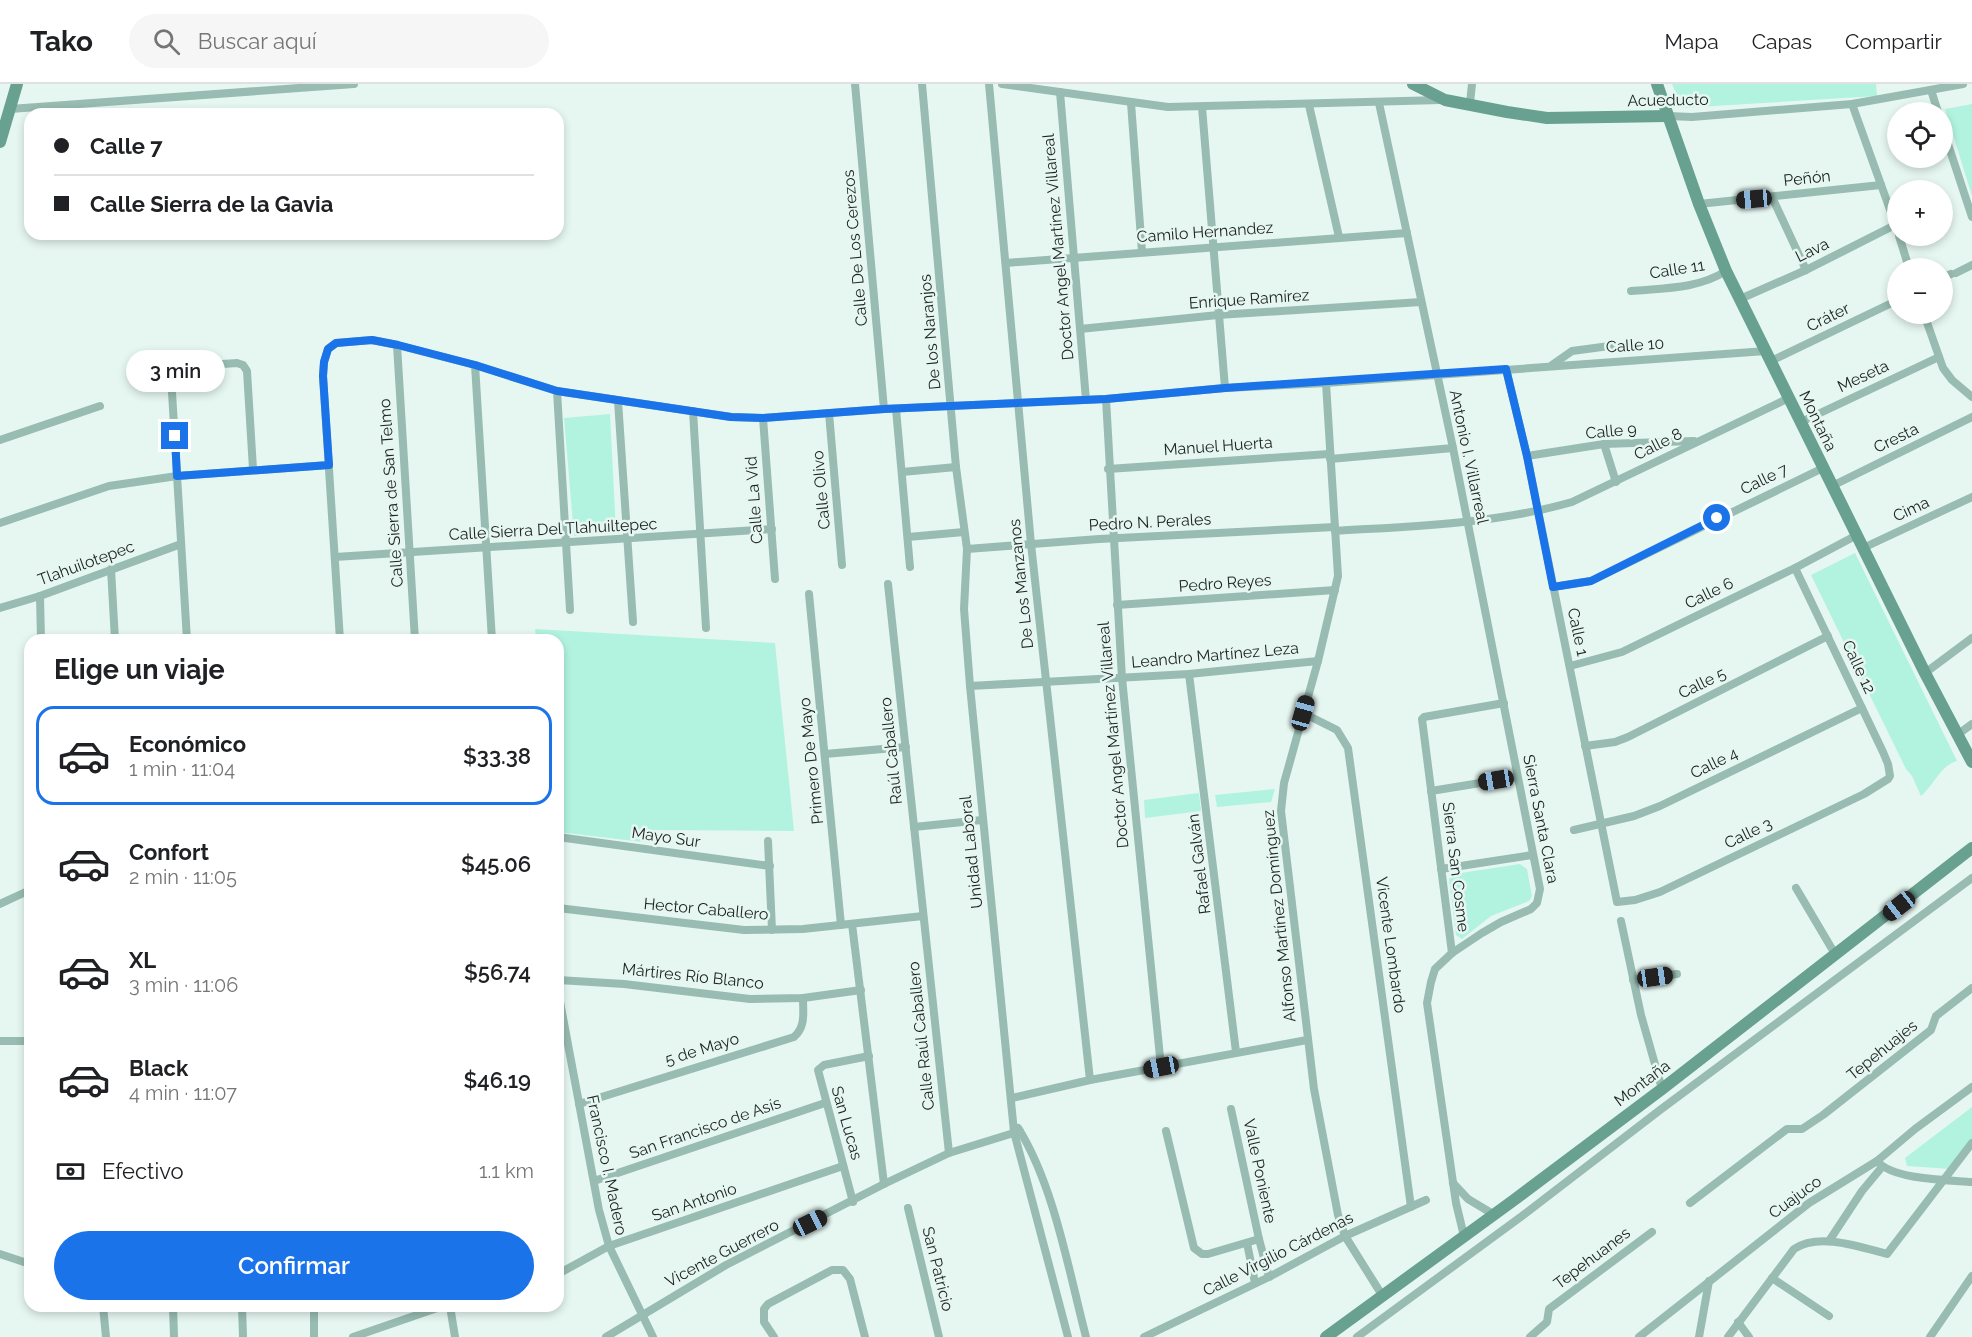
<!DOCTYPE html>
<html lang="es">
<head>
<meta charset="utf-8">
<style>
	:root { --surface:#fff; --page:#f6f6f6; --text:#202124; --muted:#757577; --line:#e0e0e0; --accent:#1a73e8 }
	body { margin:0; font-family:Raleway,sans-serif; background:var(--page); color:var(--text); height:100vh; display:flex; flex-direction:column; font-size:22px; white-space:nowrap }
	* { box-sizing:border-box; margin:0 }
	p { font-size:20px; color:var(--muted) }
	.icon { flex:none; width:33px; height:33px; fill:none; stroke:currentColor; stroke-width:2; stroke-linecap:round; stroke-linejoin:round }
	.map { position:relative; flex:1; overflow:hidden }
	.sheet { position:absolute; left:24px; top:550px; width:540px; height:678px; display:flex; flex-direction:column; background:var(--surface); border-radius:18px; box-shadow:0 3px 9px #0003 }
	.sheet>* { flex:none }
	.guide { position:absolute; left:24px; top:24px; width:540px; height:132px; border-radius:18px; box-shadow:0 3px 9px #0003; display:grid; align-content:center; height:132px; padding:0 30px; background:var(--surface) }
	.fabs { position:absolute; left:1887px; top:18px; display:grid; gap:12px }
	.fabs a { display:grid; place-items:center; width:66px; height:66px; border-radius:50%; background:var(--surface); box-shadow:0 3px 9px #0003; font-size:30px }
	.end { position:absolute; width:27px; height:27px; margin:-14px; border:8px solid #1a73e8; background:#fff; box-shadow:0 0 0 3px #fff }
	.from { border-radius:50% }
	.bubble { position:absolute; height:42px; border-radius:21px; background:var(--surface); box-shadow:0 3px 9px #0003; font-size:20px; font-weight:600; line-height:42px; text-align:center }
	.car { position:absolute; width:18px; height:36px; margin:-18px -9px; border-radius:8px; box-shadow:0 0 4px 2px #0007; background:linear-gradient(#222 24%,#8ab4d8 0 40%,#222 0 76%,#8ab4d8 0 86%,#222 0) }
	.guide b { display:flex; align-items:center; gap:21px; height:57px; font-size:22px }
	.guide b+b { border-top:2px solid var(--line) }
	.guide i { width:15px; height:15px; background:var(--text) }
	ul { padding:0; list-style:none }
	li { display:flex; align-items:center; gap:18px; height:99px; margin:0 12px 9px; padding:0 18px; border:3px solid transparent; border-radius:18px }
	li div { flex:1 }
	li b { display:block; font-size:22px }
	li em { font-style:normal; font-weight:600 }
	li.on { border-color:var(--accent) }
	li>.icon { width:54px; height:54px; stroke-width:1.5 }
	h2 { padding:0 30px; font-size:27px; line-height:72px }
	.pay { display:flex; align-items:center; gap:15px; height:66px; padding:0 30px; font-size:22px }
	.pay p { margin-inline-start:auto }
	.button { display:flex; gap:12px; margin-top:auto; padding:12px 30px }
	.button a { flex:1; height:69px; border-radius:36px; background:var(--accent); color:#fff; font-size:24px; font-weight:600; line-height:69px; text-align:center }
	header { display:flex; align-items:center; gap:36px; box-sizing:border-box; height:84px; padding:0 30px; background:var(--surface); border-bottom:2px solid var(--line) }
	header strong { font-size:28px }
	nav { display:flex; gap:33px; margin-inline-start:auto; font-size:21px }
	.search { width:420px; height:54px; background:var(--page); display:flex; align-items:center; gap:15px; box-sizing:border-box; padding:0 21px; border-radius:33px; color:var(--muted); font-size:22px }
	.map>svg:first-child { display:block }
</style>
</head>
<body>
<header>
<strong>Tako</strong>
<div class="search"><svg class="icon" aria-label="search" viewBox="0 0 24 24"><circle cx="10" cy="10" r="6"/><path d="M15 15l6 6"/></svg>Buscar aquí</div>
<nav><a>Mapa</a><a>Capas</a><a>Compartir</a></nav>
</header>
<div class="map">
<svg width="1972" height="1253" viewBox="0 0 1972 1253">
	<rect width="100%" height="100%" fill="#e6f7f2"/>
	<!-- green -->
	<g fill="#b2f3e0">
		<polygon points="1672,0 1876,0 1877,12 1682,24"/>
		<polygon points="1972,20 1972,112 1945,25"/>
		<polygon points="610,330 616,447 574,452 564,334"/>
		<path d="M1855,469L1957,677C1941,681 1934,701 1921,712L1912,692L1906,685L1811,491Z"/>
		<polygon points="535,545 775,559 794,747 652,746 651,759 558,748 558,556 536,556"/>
		<polygon points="1275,705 1271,718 1217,723 1215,711"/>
		<polygon points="1199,709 1201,727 1145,734 1144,716"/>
		<polygon points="1520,780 1527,785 1532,812 1529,817 1491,832 1462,855 1456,851 1449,795 1454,790"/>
		<polygon points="1972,1023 1972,1055 1950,1085 1907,1082 1905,1074"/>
	</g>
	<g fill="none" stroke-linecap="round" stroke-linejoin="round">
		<!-- street -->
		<g stroke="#98bcb1" stroke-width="8">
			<polyline points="855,0 884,325"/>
			<polyline points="922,0 956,383 967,465 964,525 970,602 1014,1048 1068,1253"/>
			<polyline points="989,0 1031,460 1090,996"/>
			<polyline points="1002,0 1168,23 1441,16"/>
			<polyline points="1931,6 1938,28"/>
			<polyline points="1060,8 1086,316"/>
			<polyline points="1131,19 1142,168"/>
			<polyline points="1379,19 1453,364 1540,805 1537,819 1531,825 1501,838 1482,849 1452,869 1435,885 1431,898 1427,919 1456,1119 1464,1152"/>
			<polyline points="1470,19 1472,0"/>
			<polyline points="1852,20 1898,148"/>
			<polyline points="1309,21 1339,153"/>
			<polyline points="1202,23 1225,304"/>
			<polyline points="10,25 354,0"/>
			<polyline points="1668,32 1692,33 1852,20 1963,0"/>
			<polyline points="1942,42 1972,133"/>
			<polyline points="1772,113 1806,186"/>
			<polyline points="1699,120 1881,101"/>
			<polyline points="1899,152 1909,184"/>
			<polyline points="1006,179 1407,149"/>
			<polyline points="1956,189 1972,181"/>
			<polyline points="1942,194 1951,190"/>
			<path d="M1631,207C1664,204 1698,205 1726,187"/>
			<polyline points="1740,215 1806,186 1895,141"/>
			<polyline points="1924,230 1943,284 1952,296 1972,313"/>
			<polyline points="1080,245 1218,231 1421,218"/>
			<polyline points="397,261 415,556"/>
			<polyline points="1771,277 1898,216"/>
			<polyline points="475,281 492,556"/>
			<polyline points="1552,281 1572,267 1617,261"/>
			<polyline points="1506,285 1527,372 1617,818 1635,816 1660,808 1864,710 1888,695 1890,692 1888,680 1883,668 1795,484"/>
			<polyline points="1326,299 1338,492 1318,577 1284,699 1281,727 1314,1005 1338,1131 1345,1152 1382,1211"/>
			<polyline points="557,307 570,526"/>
			<polyline points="1106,315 1122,594 1161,983"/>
			<polyline points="618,317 633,538"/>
			<polyline points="896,325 910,483"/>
			<polyline points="693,327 706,544"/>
			<polyline points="829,329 842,481"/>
			<polyline points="763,334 775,495"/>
			<polyline points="1801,338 1939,273"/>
			<polyline points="0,356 100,322"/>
			<polyline points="1604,360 1616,398"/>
			<polyline points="1527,372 1604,360 1694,357"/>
			<polyline points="1330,375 1453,364"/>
			<polyline points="1108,385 1329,370"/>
			<polyline points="902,388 956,383"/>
			<polyline points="1832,402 1972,333"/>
			<polyline points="0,439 109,402 177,392 329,381"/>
			<path d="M1335,447C1414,442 1495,440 1572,418L1789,314"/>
			<polyline points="908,453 964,448"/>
			<polyline points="1863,464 1972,413"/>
			<polyline points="967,465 1099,455 1335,443"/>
			<polyline points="335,473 772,445"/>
			<polyline points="111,485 115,556"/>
			<polyline points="888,500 949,1069"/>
			<polyline points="1553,503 1591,497 1823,384"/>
			<polyline points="809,510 841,841"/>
			<polyline points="40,512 41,556"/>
			<polyline points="1117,521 1335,506"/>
			<polyline points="0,524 40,512 181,460"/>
			<polyline points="187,556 171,292 174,286 180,283 237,279 243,281 247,287 253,385"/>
			<polyline points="340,556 323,292 324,278 328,265 336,259 372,256 397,261 475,281 557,307 731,333 763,334 884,325 1106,315 1225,304 1326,299 1766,267"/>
			<polyline points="1570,582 1622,568 1795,484 1857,451"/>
			<polyline points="1925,589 1972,554"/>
			<polyline points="1189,590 1236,968"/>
			<polyline points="970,602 1189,590 1318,577"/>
			<polyline points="1303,629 1337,646 1348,664 1411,1123"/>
			<polyline points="1957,651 1972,640"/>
			<polyline points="1585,662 1615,658 1628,653 1828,552"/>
			<polyline points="825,670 906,663"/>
			<polyline points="1431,707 1517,693"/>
			<polyline points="914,743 982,736"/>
			<polyline points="1574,746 1634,732 1660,722 1862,624"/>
			<polyline points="558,753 770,782"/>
			<polyline points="768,757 772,846"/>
			<polyline points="1441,785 1532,771"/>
			<polyline points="1796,804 1835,870"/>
			<polyline points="0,820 30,806"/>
			<polyline points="558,824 744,846 803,845 923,832"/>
			<polyline points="1621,837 1641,931 1662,1005"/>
			<polyline points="852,840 884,1100"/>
			<polyline points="1452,869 1422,635 1424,633 1504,619"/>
			<polyline points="558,896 624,900 750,915 803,914 861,906"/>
			<polyline points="1633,896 1677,890"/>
			<polyline points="558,907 599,1126 609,1162 653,1253"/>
			<polyline points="0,957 30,957"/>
			<polyline points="1012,1014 1090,996 1307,956"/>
			<path d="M579,1020L794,953C806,943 803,928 803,914"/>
			<polyline points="1231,1025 1259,1155 1269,1193"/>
			<path d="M1018,1044C1054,1101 1069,1188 1086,1253"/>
			<polyline points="1166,1047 1194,1164 1202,1170 1208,1170 1259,1155"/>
			<path d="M1877,1077C1893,1096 1948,1096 1972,1098"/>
			<polyline points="594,1097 825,1019"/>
			<polyline points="1453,1099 1468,1115 1493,1130"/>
			<polyline points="853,1118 818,986 824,981 869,972"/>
			<polyline points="1690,1119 1787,1045 1802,1045 1823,1031 1931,946 1936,932 1972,904"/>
			<polyline points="908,1124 939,1253"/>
			<polyline points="1829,1157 1862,1107 1882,1083"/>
			<polyline points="1247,1159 1255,1199"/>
			<polyline points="0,1170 30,1180"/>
			<polyline points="558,1190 609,1162 843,1082"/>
			<polyline points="1772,1194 1829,1232"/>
			<polyline points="103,1222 106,1253"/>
			<polyline points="173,1222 174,1253"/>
			<polyline points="242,1222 243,1253"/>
			<polyline points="314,1222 314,1253"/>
			<polyline points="450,1222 455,1253"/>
			<polyline points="1738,1238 1749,1253"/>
			<polyline points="353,1253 443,1222"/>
			<polyline points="606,1253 726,1181 884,1100 949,1069 1020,1047"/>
			<polyline points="774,1253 764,1238 764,1225 768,1220 832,1186 843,1186 850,1195 865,1253"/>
			<polyline points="1144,1253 1269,1193 1345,1152 1426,1116"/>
			<polyline points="1357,1253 1522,1132 1660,1026 1972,794"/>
			<polyline points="1530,1253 1547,1238 1549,1225 1652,1148"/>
			<polyline points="1639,1253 1809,1119 1877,1077 1915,1045 1972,1003"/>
			<polyline points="1699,1253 1709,1197"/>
			<path d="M1728,1253L1794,1165C1819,1148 1860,1163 1887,1170L1972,1059"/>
			<polyline points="1930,1253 1972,1192"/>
		</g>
		<!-- secondary -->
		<g stroke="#69a191" stroke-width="12">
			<polyline points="1413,0 1445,16 1507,28 1547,34 1668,32"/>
			<polyline points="1657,0 1699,120 1726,187 1925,589 1972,678"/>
			<polyline points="0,58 17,0"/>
			<polyline points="1326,1253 1514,1116 1662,1005 1972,764"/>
		</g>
	</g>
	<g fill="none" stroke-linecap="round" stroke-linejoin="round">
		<!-- route -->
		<polyline stroke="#1a73e8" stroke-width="8" points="175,352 177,392 329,381 323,292 324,278 328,265 336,259 372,256 398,261 475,281 557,307 731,333 763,334 884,325 1106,315 1225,304 1506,285 1527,372 1553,503 1591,497 1717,434"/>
	</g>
	<g text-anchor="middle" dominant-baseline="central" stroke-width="5" stroke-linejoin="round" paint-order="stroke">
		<!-- street labels -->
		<g font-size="16" fill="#1c2220" stroke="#e6f7f2">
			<text transform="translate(1668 16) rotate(-1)">Acueducto</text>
			<text transform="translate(1807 94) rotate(-6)">Peñón</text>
			<text transform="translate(1205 148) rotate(-4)">Camilo Hernandez</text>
			<text transform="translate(1058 163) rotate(-95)">Doctor Angel Martínez Villareal</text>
			<text transform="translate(855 164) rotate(-95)">Calle De Los Cerezos</text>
			<text transform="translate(1812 166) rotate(-26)">Lava</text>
			<text transform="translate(1677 185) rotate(-9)">Calle 11</text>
			<text transform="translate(1249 215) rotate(-4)">Enrique Ramírez</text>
			<text transform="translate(1828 233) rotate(-26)">Cráter</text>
			<text transform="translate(930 248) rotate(-95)">De los Naranjos</text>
			<text transform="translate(1635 261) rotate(-4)">Calle 10</text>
			<text transform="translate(1863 292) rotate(-25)">Meseta</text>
			<text transform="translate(1818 337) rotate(64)">Montaña</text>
			<text transform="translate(1611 347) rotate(-5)">Calle 9</text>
			<text transform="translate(1896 354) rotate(-26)">Cresta</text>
			<text transform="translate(1658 360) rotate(-27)">Calle 8</text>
			<text transform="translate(1218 362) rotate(-4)">Manuel Huerta</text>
			<text transform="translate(1469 373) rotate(78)">Antonio I. Villarreal</text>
			<text transform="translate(1764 395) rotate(-26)">Calle 7</text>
			<text transform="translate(821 406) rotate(-95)">Calle Olivo</text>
			<text transform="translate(391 409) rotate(-94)">Calle Sierra de San Telmo</text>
			<text transform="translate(754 416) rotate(-94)">Calle La Vid</text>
			<text transform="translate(1911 425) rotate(-25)">Cima</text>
			<text transform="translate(1150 438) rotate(-3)">Pedro N. Perales</text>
			<text transform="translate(553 445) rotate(-3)">Calle Sierra Del Tlahuiltepec</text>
			<text transform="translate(86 479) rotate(-20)">Tlahuilotepec</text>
			<text transform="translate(1225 499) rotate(-4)">Pedro Reyes</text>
			<text transform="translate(1021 500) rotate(-96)">De Los Manzanos</text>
			<text transform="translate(1709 509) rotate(-26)">Calle 6</text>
			<text transform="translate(1578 548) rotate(78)">Calle 1</text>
			<text transform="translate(1215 571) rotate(-5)">Leandro Martínez Leza</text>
			<text transform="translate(1859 583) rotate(65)">Calle 12</text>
			<text transform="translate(1702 599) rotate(-26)">Calle 5</text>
			<text transform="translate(1113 651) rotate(-95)">Doctor Angel Martínez Villareal</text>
			<text transform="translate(891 667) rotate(-96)">Raúl Caballero</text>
			<text transform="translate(811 677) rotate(-96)">Primero De Mayo</text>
			<text transform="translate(1714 679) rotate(-26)">Calle 4</text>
			<text transform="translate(1541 735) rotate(79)">Sierra Santa Clara</text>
			<text transform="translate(1748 749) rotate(-26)">Calle 3</text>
			<text transform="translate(666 753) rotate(8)">Mayo Sur</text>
			<text transform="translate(971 768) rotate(-96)">Unidad Laboral</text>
			<text transform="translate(1199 780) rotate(-97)">Rafael Galván</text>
			<text transform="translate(1456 783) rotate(83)">Sierra San Cosme</text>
			<text transform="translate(706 825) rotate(5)">Hector Caballero</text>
			<text transform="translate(1279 832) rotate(-96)">Alfonso Martínez Domínguez</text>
			<text transform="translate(1391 861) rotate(82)">Vicente Lombardo</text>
			<text transform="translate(693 892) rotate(6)">Mártires Río Blanco</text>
			<text transform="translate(921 952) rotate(-96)">Calle Raúl Caballero</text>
			<text transform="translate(702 965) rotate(-17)">5 de Mayo</text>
			<text transform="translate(1882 966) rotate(-39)">Tepehuajes</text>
			<text transform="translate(1642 999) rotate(-37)">Montaña</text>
			<text transform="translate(847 1039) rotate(74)">San Lucas</text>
			<text transform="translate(705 1044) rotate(-19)">San Francisco de Asís</text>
			<text transform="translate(607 1081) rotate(78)">Francisco I. Madero</text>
			<text transform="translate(1260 1087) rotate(78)">Valle Poniente</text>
			<text transform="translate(1795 1113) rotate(-36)">Cuajuco</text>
			<text transform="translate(694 1118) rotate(-19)">San Antonio</text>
			<text transform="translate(722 1169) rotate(-28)">Vicente Guerrero</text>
			<text transform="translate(1278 1170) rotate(-27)">Calle Virgilio Cárdenas</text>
			<text transform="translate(1592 1174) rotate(-37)">Tepehuanes</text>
			<text transform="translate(938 1185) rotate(76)">San Patricio</text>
		</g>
	</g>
</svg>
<div class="fabs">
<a><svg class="icon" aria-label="locate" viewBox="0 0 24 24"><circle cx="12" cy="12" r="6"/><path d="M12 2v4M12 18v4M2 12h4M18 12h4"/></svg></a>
<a>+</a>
<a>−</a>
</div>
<i class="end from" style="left:1717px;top:434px"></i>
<i class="end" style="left:175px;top:352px"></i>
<div class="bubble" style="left:126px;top:266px;width:99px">3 min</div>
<i class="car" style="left:1754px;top:115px;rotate:265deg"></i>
<i class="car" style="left:1303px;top:629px;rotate:16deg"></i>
<i class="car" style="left:1496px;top:696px;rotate:261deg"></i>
<i class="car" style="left:1899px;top:822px;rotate:232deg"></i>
<i class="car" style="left:1655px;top:893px;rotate:82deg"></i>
<i class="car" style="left:1161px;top:983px;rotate:259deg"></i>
<i class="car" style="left:810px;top:1139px;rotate:64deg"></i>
<div class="guide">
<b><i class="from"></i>Calle 7</b>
<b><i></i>Calle Sierra de la Gavia</b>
</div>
<section class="sheet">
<h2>Elige un viaje</h2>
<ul>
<li class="on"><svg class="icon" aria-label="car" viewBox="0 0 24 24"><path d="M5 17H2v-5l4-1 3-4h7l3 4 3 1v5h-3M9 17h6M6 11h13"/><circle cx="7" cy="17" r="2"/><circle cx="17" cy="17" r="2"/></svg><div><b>Económico</b><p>1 min · 11:04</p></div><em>$33.38</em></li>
<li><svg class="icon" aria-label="car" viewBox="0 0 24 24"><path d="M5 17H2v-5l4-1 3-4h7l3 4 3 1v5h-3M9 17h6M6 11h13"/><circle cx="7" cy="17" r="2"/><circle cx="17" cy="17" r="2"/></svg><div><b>Confort</b><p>2 min · 11:05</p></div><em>$45.06</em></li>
<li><svg class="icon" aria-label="car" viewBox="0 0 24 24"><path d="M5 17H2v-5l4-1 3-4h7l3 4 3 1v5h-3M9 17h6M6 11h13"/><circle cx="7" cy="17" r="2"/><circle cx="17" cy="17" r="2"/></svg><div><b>XL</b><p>3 min · 11:06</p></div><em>$56.74</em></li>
<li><svg class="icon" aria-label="car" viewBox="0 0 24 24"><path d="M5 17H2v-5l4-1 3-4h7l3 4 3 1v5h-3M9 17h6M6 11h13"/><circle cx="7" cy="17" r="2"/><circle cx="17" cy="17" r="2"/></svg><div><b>Black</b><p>4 min · 11:07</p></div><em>$46.19</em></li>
</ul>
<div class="pay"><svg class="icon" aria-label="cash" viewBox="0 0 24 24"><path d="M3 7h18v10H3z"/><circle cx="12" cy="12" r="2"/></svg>Efectivo<p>1.1 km</p></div>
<div class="button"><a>Confirmar</a></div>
</section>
</div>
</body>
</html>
